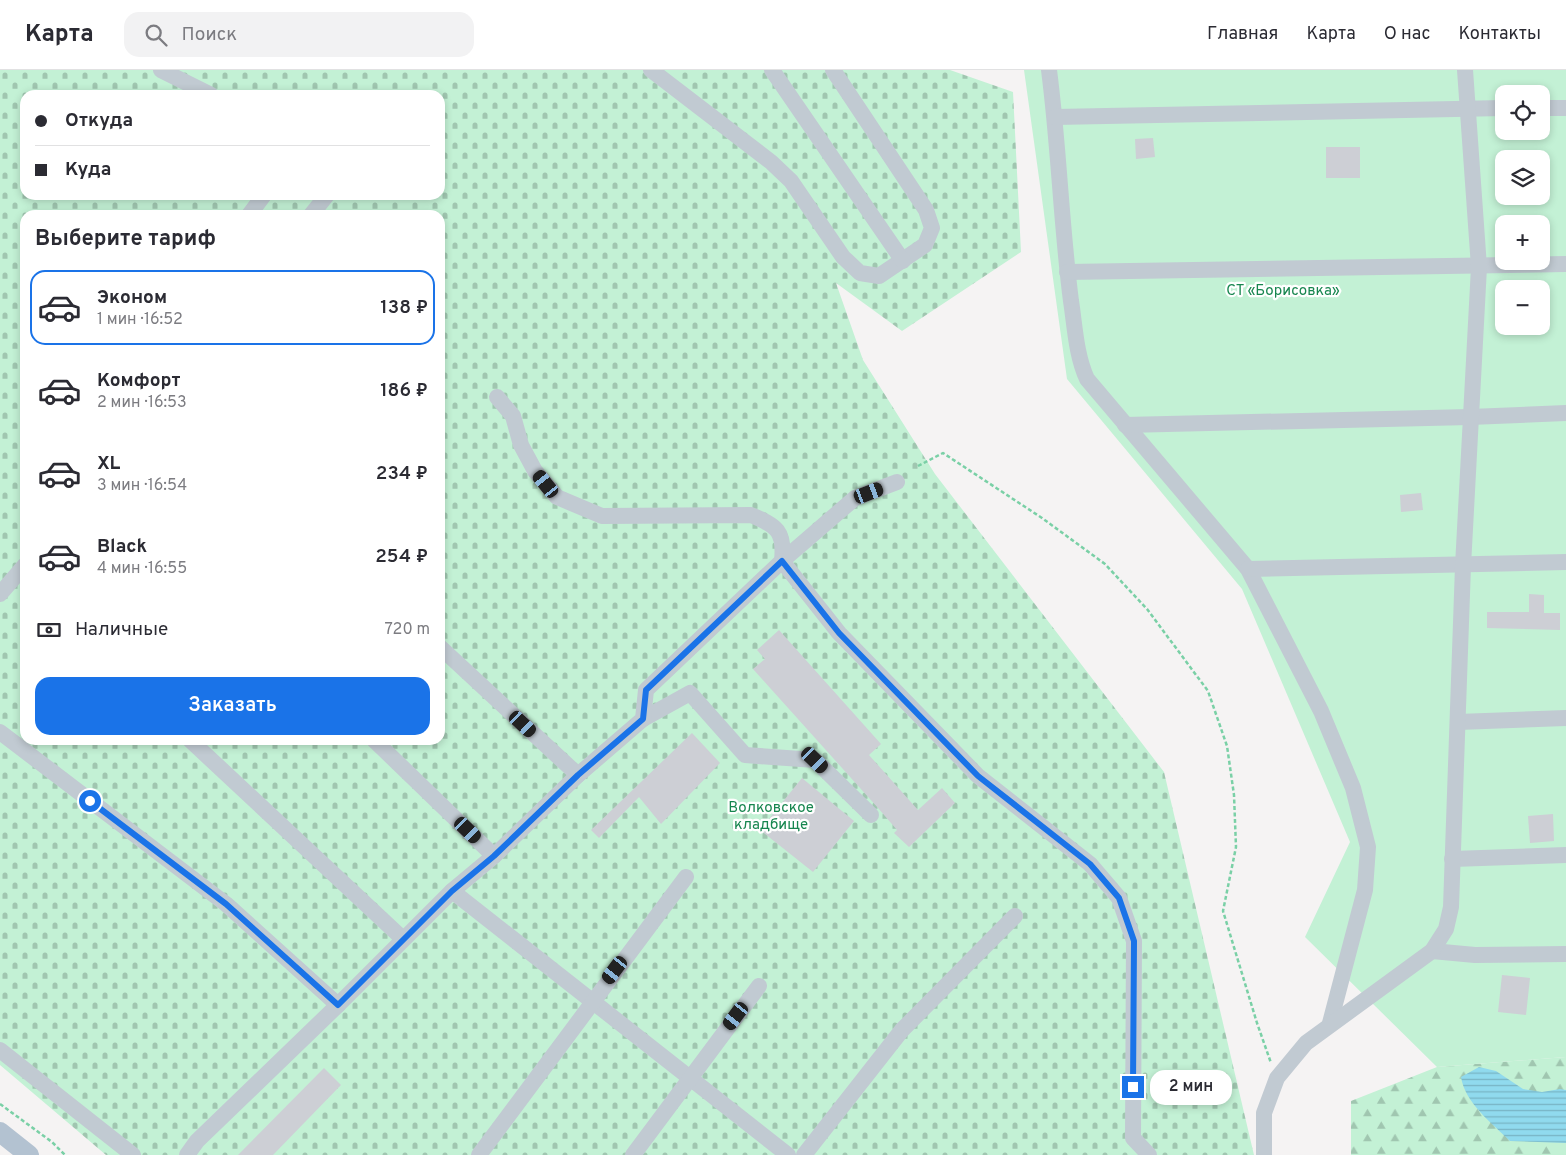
<!DOCTYPE html>
<html lang="ru">
<head>
<meta charset="utf-8">
<style>
	:root { --surface:#fff; --page:#f2f2f3; --text:#2b2b33; --muted:#7c7c81; --line:#e1e1e2; --accent:#1a73e8 }
	body { margin:0; font-family:Overpass,sans-serif; background:var(--page); color:var(--text); height:100vh; display:flex; flex-direction:column; font-size:19px; white-space:nowrap }
	* { box-sizing:border-box; margin:0 }
	p { font-size:16px; color:var(--muted) }
	.icon { flex:none; width:28px; height:28px; fill:none; stroke:currentColor; stroke-width:2; stroke-linecap:round; stroke-linejoin:round }
	.map { position:relative; flex:1; overflow:hidden }
	.sheet { position:absolute; left:20px; top:140px; width:425px; height:535px; display:flex; flex-direction:column; background:var(--surface); border-radius:15px; box-shadow:0 2px 8px #0003 }
	.sheet>* { flex:none }
	.top-card { position:absolute; left:20px; top:20px; width:425px; height:110px; border-radius:15px; box-shadow:0 2px 8px #0003; display:grid; align-content:center; height:110px; padding:0 15px; background:var(--surface) }
	.fabs { position:absolute; left:1495px; top:15px; display:grid; gap:10px }
	.fabs a { display:grid; place-items:center; width:55px; height:55px; border-radius:10px; background:var(--surface); box-shadow:0 2px 8px #0003; font-size:25px }
	.end { position:absolute; width:22px; height:22px; margin:-11px; border:6px solid #1a73e8; background:#fff; box-shadow:0 0 0 2px #fff }
	.from { border-radius:50% }
	.bubble { position:absolute; height:35px; border-radius:15px; background:var(--surface); box-shadow:0 2px 8px #0003; font-size:16px; font-weight:600; line-height:35px; text-align:center }
	.car { position:absolute; width:15px; height:30px; margin:-15px -8px; border-radius:6px; box-shadow:0 0 4px 1px #0007; background:linear-gradient(#222 24%,#8ab4d8 0 40%,#222 0 76%,#8ab4d8 0 86%,#222 0) }
	.top-card b { display:flex; align-items:center; gap:18px; height:48px; font-size:19px }
	.top-card b+b { border-top:1px solid var(--line) }
	.top-card i { width:12px; height:12px; background:var(--text) }
	ul { padding:0; list-style:none }
	li { display:flex; align-items:center; gap:15px; height:75px; margin:0 10px 8px; padding:0 5px; border:2px solid transparent; border-radius:15px }
	li div { flex:1 }
	li b { display:block; font-size:19px }
	li em { font-style:normal; font-weight:600 }
	li.on { border-color:var(--accent) }
	li>.icon { width:45px; height:45px; stroke-width:1.5 }
	h2 { padding:0 15px; font-size:22px; line-height:60px }
	.pay { display:flex; align-items:center; gap:12px; height:55px; padding:0 15px; font-size:19px }
	.pay p { margin-inline-start:auto }
	.action { display:flex; gap:10px; margin-top:auto; padding:10px 15px }
	.action a { flex:1; height:58px; border-radius:15px; background:var(--accent); color:#fff; font-size:20px; font-weight:600; line-height:58px; text-align:center }
	header { display:flex; align-items:center; gap:30px; box-sizing:border-box; height:70px; padding:0 25px; background:var(--surface); border-bottom:1px solid var(--line) }
	header strong { font-size:24px }
	nav { display:flex; gap:28px; margin-inline-start:auto; font-size:18px }
	.search { width:350px; height:45px; background:var(--page); display:flex; align-items:center; gap:12px; box-sizing:border-box; padding:0 18px; border-radius:15px; color:var(--muted); font-size:19px }
	.map>svg:first-child { display:block }
</style>
</head>
<body>
<header>
<strong>Карта</strong>
<div class="search"><svg class="icon" aria-label="search" viewBox="0 0 24 24"><circle cx="10" cy="10" r="6"/><path d="M15 15l6 6"/></svg>Поиск</div>
<nav><a>Главная</a><a>Карта</a><a>О нас</a><a>Контакты</a></nav>
</header>
<div class="map">
<svg width="1566" height="1085" viewBox="0 0 1566 1085">
	<defs>
		<pattern id="forest-firs" width="22" height="20" patternUnits="userSpaceOnUse" patternTransform="scale(1.25)"><rect width="22" height="20" fill="#c3f1d5"/><path d="M5 1l3.5 6h-7zM16 11l3.5 6h-7z" fill="#a0c6b0"/></pattern>
		<pattern id="cemetery-stones" width="16" height="16" patternUnits="userSpaceOnUse" patternTransform="scale(1.25)"><rect width="16" height="16" fill="#c3f1d5"/><path d="M2 7V4a2 2 0 0 1 4 0v3zM10 15v-3a2 2 0 0 1 4 0v3z" fill="#a0c6b0"/></pattern>
		<pattern id="water-rules" width="6" height="5" patternUnits="userSpaceOnUse" patternTransform="scale(1.25)"><rect width="6" height="5" fill="#90daee"/><path d="M0 2.5h6" fill="none" stroke="#78b4c4"/></pattern>
	</defs>
	<rect width="100%" height="100%" fill="#f5f3f3"/>
	<!-- forest -->
	<polygon fill="url(#forest-firs)" points="1566,987 1566,1085 1351,1085 1351,1031 1437,997"/>
	<!-- cemetery -->
	<path fill="url(#cemetery-stones)" fill-rule="evenodd" d="M0,0H950L1013,22L1021,182L902,261L836,213L863,290L935,404L1164,702L1254,1085H106L0,995ZM25,25H440V125H25ZM25,145H440V670H25Z"/>
	<!-- garden -->
	<path fill="#c3f1d5" fill-rule="evenodd" d="M1024,0H1566V987L1437,997L1305,867L1350,772L1242,519L1067,309ZM1504,24H1541V61H1504ZM1504,89H1541V126H1504ZM1504,154H1541V191H1504ZM1504,219H1541V256H1504Z"/>
	<!-- water -->
	<path fill="url(#water-rules)" d="M1479,997L1496,1001L1523,1019L1542,1022L1560,1019L1566,1020V1073L1510,1071C1492,1053 1465,1033 1461,1007Z"/>
	<!-- building -->
	<g fill="#cdcfd5">
		<polygon points="1153,68 1155,87 1136,89 1135,69"/>
		<rect x="1326" y="77" width="34" height="31"/>
		<polygon points="1421,423 1423,440 1401,442 1400,425"/>
		<polygon points="1529,524 1544,525 1544,543 1560,543 1560,560 1487,558 1487,542 1529,542"/>
		<polygon points="779,560 881,674 869,685 918,740 942,718 955,733 909,777 894,763 897,760 878,738 753,599 765,589 757,580"/>
		<polygon points="692,663 720,693 661,754 639,727 599,768 591,760"/>
		<polygon points="802,708 854,751 813,802 760,760"/>
		<polygon points="1553,744 1554,771 1530,773 1528,746"/>
		<polygon points="1502,905 1530,908 1526,945 1498,942"/>
		<polygon points="324,998 341,1015 273,1085 238,1085"/>
	</g>
	<g fill="none" stroke-linecap="round" stroke-linejoin="round">
		<!-- path -->
		<g stroke="#7ad0a6" stroke-width="2.5" stroke-dasharray="4 2.5" stroke-linecap="butt">
			<polyline points="918,396 943,383 1042,448 1105,494 1147,539 1208,621 1227,676 1234,725 1236,777 1223,841 1257,953 1271,993"/>
			<polyline points="0,1034 52,1072 65,1085"/>
		</g>
		<!-- minor -->
		<g stroke="#c1cad2" stroke-width="16">
			<polyline points="161,0 211,25"/>
			<polyline points="651,0 771,92 791,111 843,187 860,203 879,206 925,175 932,158 926,140 833,0"/>
			<polyline points="772,0 903,191"/>
			<path d="M1049,0C1059,77 1061,154 1071,231C1075,257 1076,285 1087,309L1248,499L1321,641L1353,718L1368,777L1365,820L1330,953"/>
			<polyline points="1541,38 1566,38"/>
			<polyline points="1055,47 1504,38"/>
			<polyline points="249,145 264,125"/>
			<polyline points="311,145 327,125"/>
			<polyline points="1067,202 1566,194"/>
			<path d="M497,327L513,346L521,375L535,401L557,427L602,446L751,445C777,456 785,461 782,491L855,428L897,412"/>
			<polyline points="1125,355 1470,347 1566,343"/>
			<polyline points="1248,499 1566,492"/>
			<polyline points="0,524 25,495"/>
			<polyline points="440,577 578,705"/>
			<polyline points="643,649 690,623 745,685 815,690 871,745"/>
			<polyline points="1458,652 1566,648"/>
			<polyline points="0,662 226,834 338,935"/>
			<polyline points="190,670 402,868"/>
			<polyline points="374,670 494,786"/>
			<polyline points="1452,789 1566,785"/>
			<polyline points="452,821 788,1085"/>
			<polyline points="1432,881 1475,885 1566,884"/>
			<polyline points="0,980 133,1085"/>
			<polyline points="187,1085 197,1071 338,935 452,821 494,786 578,705 643,649 646,620 782,491 839,563 978,706 1090,794 1119,828 1134,871 1133,1068 1149,1085"/>
			<polyline points="479,1085 686,807"/>
			<polyline points="633,1085 759,916"/>
			<polyline points="804,1085 902,960 1015,846"/>
			<polyline points="1264,1085 1264,1043 1277,1008 1306,973 1432,881 1446,859 1451,837 1463,496 1479,197 1465,0"/>
		</g>
		<!-- major -->
		<polyline stroke="#b3c2d1" stroke-width="20" points="0,1062 29,1085"/>
	</g>
	<g fill="none" stroke-linecap="round" stroke-linejoin="round">
		<!-- route -->
		<polyline stroke="#1a73e8" stroke-width="6" points="90,731 226,834 338,935 452,821 494,786 578,705 643,649 646,620 782,491 839,563 978,706 1090,794 1119,828 1134,871 1133,1017"/>
	</g>
	<g text-anchor="middle" dominant-baseline="central" stroke-width="4.5" stroke-linejoin="round" paint-order="stroke">
		<!-- park labels -->
		<g font-size="15" fill="#17864f" stroke="#fff">
			<text x="1283" y="221">СТ «Борисовка»</text>
			<text x="771" y="738">Волковское<tspan x="771" dy="17">кладбище</tspan></text>
		</g>
	</g>
</svg>
<div class="fabs">
<a><svg class="icon" aria-label="locate" viewBox="0 0 24 24"><circle cx="12" cy="12" r="6"/><path d="M12 2v4M12 18v4M2 12h4M18 12h4"/></svg></a>
<a><svg class="icon" aria-label="layers" viewBox="0 0 24 24"><path d="M12 4l9 5-9 5-9-5zM3 14l9 5 9-5"/></svg></a>
<a>+</a>
<a>−</a>
</div>
<i class="end from" style="left:90px;top:731px"></i>
<i class="end" style="left:1133px;top:1017px"></i>
<div class="bubble" style="left:1150px;top:1000px;width:82px">2 мин</div>
<i class="car" style="left:546px;top:414px;rotate:321deg"></i>
<i class="car" style="left:869px;top:423px;rotate:69deg"></i>
<i class="car" style="left:523px;top:654px;rotate:133deg"></i>
<i class="car" style="left:815px;top:690px;rotate:134deg"></i>
<i class="car" style="left:468px;top:760px;rotate:134deg"></i>
<i class="car" style="left:615px;top:900px;rotate:217deg"></i>
<i class="car" style="left:736px;top:946px;rotate:217deg"></i>
<div class="top-card">
<b><i class="from"></i>Откуда</b>
<b><i></i>Куда</b>
</div>
<section class="sheet">
<h2>Выберите тариф</h2>
<ul>
<li class="on"><svg class="icon" aria-label="car" viewBox="0 0 24 24"><path d="M5 17H2v-5l4-1 3-4h7l3 4 3 1v5h-3M9 17h6M6 11h13"/><circle cx="7" cy="17" r="2"/><circle cx="17" cy="17" r="2"/></svg><div><b>Эконом</b><p>1 мин · 16:52</p></div><em>138 ₽</em></li>
<li><svg class="icon" aria-label="car" viewBox="0 0 24 24"><path d="M5 17H2v-5l4-1 3-4h7l3 4 3 1v5h-3M9 17h6M6 11h13"/><circle cx="7" cy="17" r="2"/><circle cx="17" cy="17" r="2"/></svg><div><b>Комфорт</b><p>2 мин · 16:53</p></div><em>186 ₽</em></li>
<li><svg class="icon" aria-label="car" viewBox="0 0 24 24"><path d="M5 17H2v-5l4-1 3-4h7l3 4 3 1v5h-3M9 17h6M6 11h13"/><circle cx="7" cy="17" r="2"/><circle cx="17" cy="17" r="2"/></svg><div><b>XL</b><p>3 мин · 16:54</p></div><em>234 ₽</em></li>
<li><svg class="icon" aria-label="car" viewBox="0 0 24 24"><path d="M5 17H2v-5l4-1 3-4h7l3 4 3 1v5h-3M9 17h6M6 11h13"/><circle cx="7" cy="17" r="2"/><circle cx="17" cy="17" r="2"/></svg><div><b>Black</b><p>4 мин · 16:55</p></div><em>254 ₽</em></li>
</ul>
<div class="pay"><svg class="icon" aria-label="cash" viewBox="0 0 24 24"><path d="M3 7h18v10H3z"/><circle cx="12" cy="12" r="2"/></svg>Наличные<p>720 m</p></div>
<div class="action"><a>Заказать</a></div>
</section>
</div>
</body>
</html>
